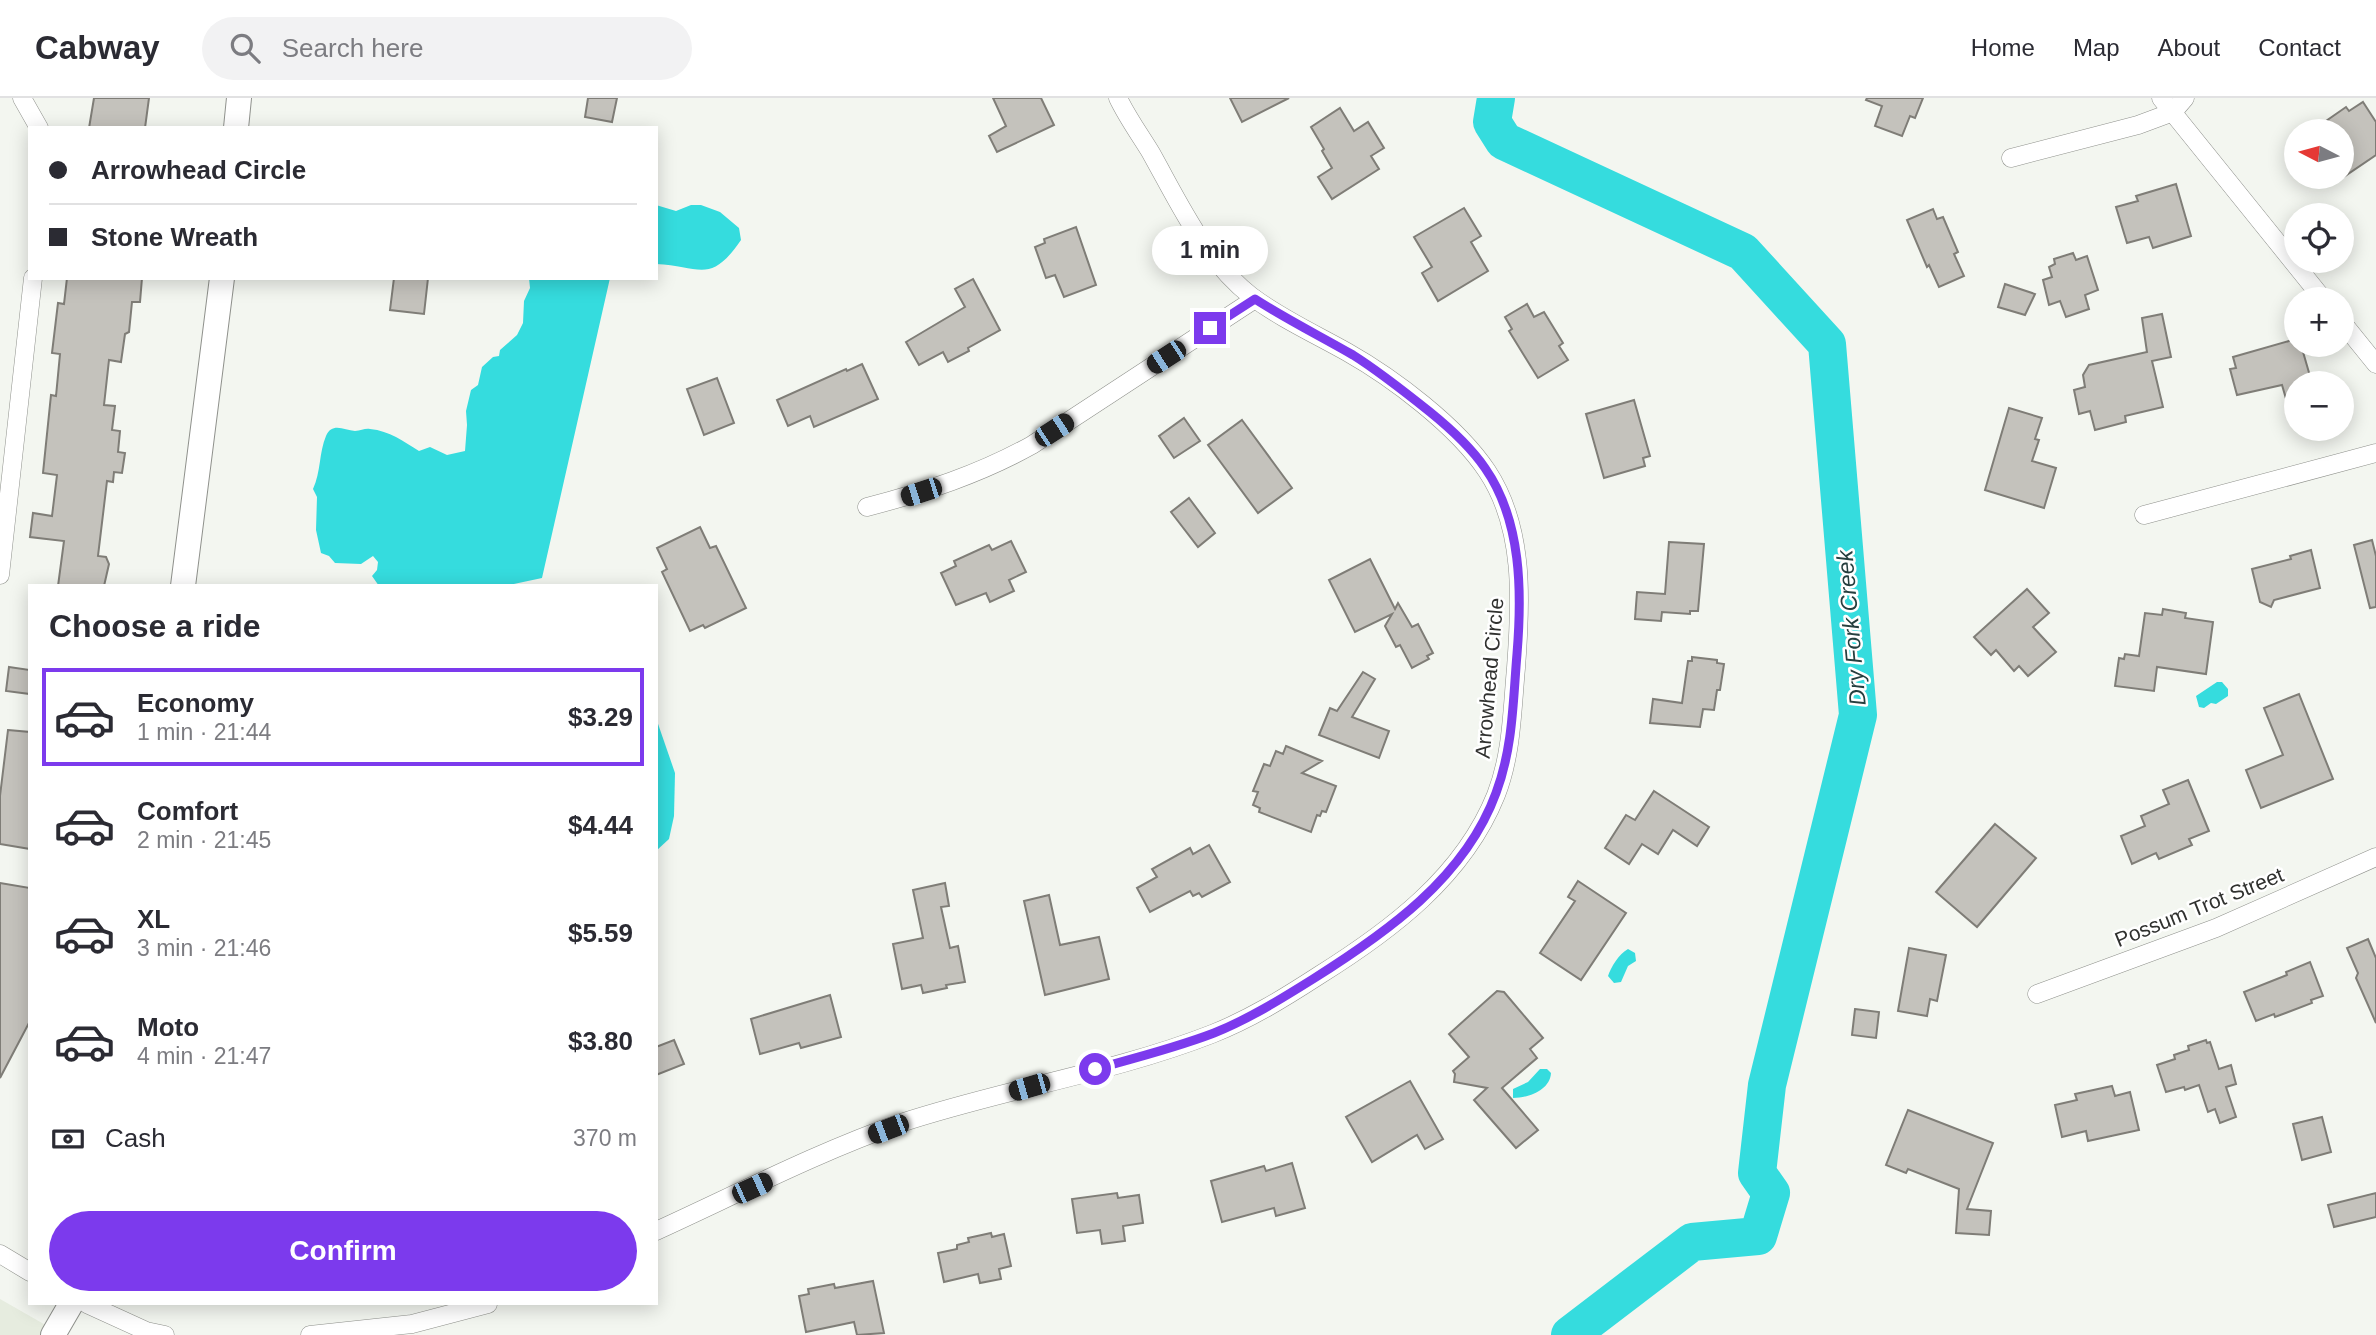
<!DOCTYPE html>
<html lang="en">
<head>
<meta charset="utf-8">
<style>
	:root { --surface:#fff; --page:#f2f2f3; --text:#2b2b33; --muted:#7c7c81; --line:#e1e1e2; --accent:#7c3aed }
	body { margin:0; font-family:Helvetica,sans-serif; background:var(--page); color:var(--text); height:100vh; display:flex; flex-direction:column; font-size:26px; white-space:nowrap }
	* { box-sizing:border-box; margin:0 }
	p { font-size:23px; color:var(--muted) }
	.icon { flex:none; width:38px; height:38px; fill:none; stroke:currentColor; stroke-width:2; stroke-linecap:round; stroke-linejoin:round }
	.map { position:relative; flex:1; overflow:hidden }
	.side { position:absolute; left:28px; top:486px; width:630px; height:721px; display:flex; flex-direction:column; background:var(--surface); border-radius:0px; box-shadow:0 4px 18px #0003 }
	.side>* { flex:none }
	.top-card { position:absolute; left:28px; top:28px; width:630px; height:154px; border-radius:0px; box-shadow:0 4px 18px #0003; display:grid; align-content:center; height:154px; padding:0 21px; background:var(--surface) }
	.needle { width:46px; rotate:276deg }
	.tools { position:absolute; left:2284px; top:21px; display:grid; gap:14px }
	.tools a { display:grid; place-items:center; width:70px; height:70px; border-radius:50%; background:var(--surface); box-shadow:0 4px 18px #0003; font-size:35px }
	.end { position:absolute; width:32px; height:32px; margin:-16px; border:9px solid #7c3aed; background:#fff; box-shadow:0 0 0 4px #fff }
	.from { border-radius:50% }
	.bubble { position:absolute; height:49px; border-radius:24px; background:var(--surface); box-shadow:0 4px 18px #0003; font-size:23px; font-weight:700; line-height:49px; text-align:center }
	.car { position:absolute; width:21px; height:42px; margin:-21px -10px; border-radius:9px; box-shadow:0 0 5px 2px #0007; background:linear-gradient(#222 24%,#8ab4d8 0 40%,#222 0 76%,#8ab4d8 0 86%,#222 0) }
	.top-card b { display:flex; align-items:center; gap:24px; height:66px; font-size:26px }
	.top-card b+b { border-top:2px solid var(--line) }
	.top-card i { width:18px; height:18px; background:var(--text) }
	ul { padding:0; list-style:none }
	li { display:flex; align-items:center; gap:21px; height:98px; margin:0 14px 10px; padding:0 7px; border:4px solid transparent; border-radius:0px }
	li div { flex:1 }
	li b { display:block; font-size:26px }
	li em { font-style:normal; font-weight:700 }
	li.current { border-color:var(--accent) }
	li>.icon { width:63px; height:63px; stroke-width:1.5 }
	h2 { padding:0 21px; font-size:32px; line-height:84px }
	.pay { display:flex; align-items:center; gap:18px; height:77px; padding:0 21px; font-size:26px }
	.pay p { margin-inline-start:auto }
	.cta { display:flex; gap:14px; margin-top:auto; padding:14px 21px }
	.cta a { flex:1; height:80px; border-radius:42px; background:var(--accent); color:#fff; font-size:28px; font-weight:700; line-height:80px; text-align:center }
	header { display:flex; align-items:center; gap:42px; box-sizing:border-box; height:98px; padding:0 35px; background:var(--surface); border-bottom:2px solid var(--line) }
	header strong { font-size:33px }
	nav { display:flex; gap:38px; margin-inline-start:auto; font-size:24px }
	.search { width:490px; height:63px; background:var(--page); display:flex; align-items:center; gap:18px; box-sizing:border-box; padding:0 24px; border-radius:38px; color:var(--muted); font-size:26px }
	.map>svg:first-child { display:block }
</style>
</head>
<body>
<header>
<strong>Cabway</strong>
<div class="search"><svg class="icon" aria-label="search" viewBox="0 0 24 24"><circle cx="10" cy="10" r="6"/><path d="M15 15l6 6"/></svg>Search here</div>
<nav><a>Home</a><a>Map</a><a>About</a><a>Contact</a></nav>
</header>
<div class="map">
<svg width="2376" height="1237" viewBox="0 0 2376 1237">
	<rect width="100%" height="100%" fill="#f3f6f0"/>
	<!-- built -->
	<polygon fill="#e6ecdf" points="0,1201 63,1237 0,1237"/>
	<!-- water -->
	<g fill="#35dcde">
		<path d="M656,107L676,113L691,107H701L720,114L739,130L741,142C710,187 701,168 656,166Z"/>
		<path d="M529,180H610L542,480L504,488H379L372,478L377,472L378,464L373,458L361,466L335,465L329,458L321,455L316,432L317,399L313,391C321,374 319,354 326,338C332,324 344,332 355,333C361,333 365,330 370,331C390,333 403,343 419,353L430,349L447,357L465,353L467,327L466,313L471,292L478,287L482,269L493,259L499,258L500,252L517,237L523,225L524,203L530,190Z"/>
		<polygon points="2217,584 2222,584 2228,591 2228,598 2216,606 2211,605 2204,610 2199,609 2196,598"/>
		<polygon points="656,620 675,675 674,718 669,741 656,753"/>
		<path d="M1628,851L1635,855L1636,863L1628,868L1621,884L1614,885L1608,878C1611,869 1619,856 1628,851Z"/>
		<path d="M1540,971H1547L1551,975C1550,992 1529,1000 1513,1000V991L1528,984Z"/>
	</g>
	<g fill="none" stroke-linecap="round" stroke-linejoin="round">
		<!-- river -->
		<polyline stroke="#35dcde" stroke-width="38" points="1496,0 1492,24 1504,43 1743,154 1827,246 1858,617 1767,987 1757,1075 1771,1095 1758,1138 1692,1144 1570,1237"/>
	</g>
	<!-- building -->
	<g fill="#c4c2bc" stroke="#7f7d77" stroke-width="2">
		<polygon points="94,0 149,0 145,30 89,30"/>
		<polygon points="588,0 617,0 612,24 585,19"/>
		<polygon points="993,0 1041,0 1054,27 997,54 989,38 1006,28"/>
		<polygon points="1230,0 1289,0 1242,24"/>
		<polygon points="1867,0 1923,0 1915,20 1910,18 1902,38 1875,28 1882,8 1866,2"/>
		<polygon points="2363,4 2376,24 2376,57 2342,80 2342,33 2333,33 2326,23 2346,9 2349,13"/>
		<polygon points="1340,10 1354,33 1368,24 1384,50 1371,58 1379,71 1332,101 1318,79 1332,70 1322,53 1324,51 1311,29"/>
		<polygon points="2176,86 2191,138 2153,150 2149,139 2127,145 2116,109 2138,103 2136,98"/>
		<polygon points="1464,110 1481,138 1471,144 1488,173 1438,203 1422,175 1432,169 1414,139"/>
		<polygon points="1933,111 1937,121 1943,119 1958,154 1954,156 1964,178 1939,189 1929,167 1927,169 1907,122"/>
		<polygon points="1076,129 1096,187 1064,199 1055,177 1046,180 1035,149 1045,145 1044,141"/>
		<polygon points="2073,155 2076,162 2087,158 2098,192 2085,197 2089,211 2066,219 2060,203 2049,207 2043,182 2052,179 2049,169 2055,166 2054,161"/>
		<polygon points="67,180 142,180 140,204 132,204 129,234 125,236 121,264 109,262 104,307 115,308 112,332 120,333 118,354 125,355 122,375 114,374 113,384 107,383 98,458 106,459 109,466 104,488 58,488 64,443 30,439 33,415 52,418 57,377 43,375 51,297 56,298 60,256 52,255 58,205 64,206"/>
		<polygon points="394,180 428,180 424,216 390,212"/>
		<polygon points="973,181 1000,232 968,250 969,253 948,264 943,254 919,267 906,244 965,209 955,191"/>
		<polygon points="2005,186 2035,196 2025,217 1998,209"/>
		<polygon points="1527,206 1534,219 1544,214 1563,245 1559,248 1568,262 1538,280 1509,233 1512,231 1505,219"/>
		<polygon points="2162,216 2171,259 2152,263 2163,309 2125,318 2126,324 2095,332 2090,313 2079,316 2074,292 2085,289 2083,277 2089,267 2147,254 2142,220"/>
		<polygon points="2296,241 2296,247 2301,247 2312,285 2296,285 2296,317 2291,318 2282,287 2237,297 2230,271 2236,270 2233,259"/>
		<polygon points="862,266 878,301 814,329 810,318 788,328 777,302 846,271 847,273"/>
		<polygon points="717,280 734,325 704,337 687,291"/>
		<polygon points="1634,302 1650,358 1643,360 1645,368 1604,380 1586,316"/>
		<polygon points="2009,310 2042,320 2035,341 2039,342 2032,363 2056,370 2044,410 1985,392"/>
		<polygon points="1184,320 1200,343 1174,360 1159,338"/>
		<polygon points="1242,322 1292,390 1258,415 1208,347"/>
		<polygon points="1189,400 1215,435 1198,449 1171,414"/>
		<polygon points="700,429 710,450 716,448 746,510 705,530 703,527 690,533 662,474 667,471 657,450"/>
		<polygon points="2372,442 2376,458 2376,509 2370,510 2354,447"/>
		<polygon points="1011,443 1026,474 1009,482 1014,493 990,504 986,495 956,507 941,475 956,468 954,463 989,447 992,452"/>
		<polygon points="1669,444 1704,446 1698,513 1690,513 1690,516 1662,514 1661,523 1635,521 1637,494 1665,496"/>
		<polygon points="2311,452 2320,490 2274,502 2271,509 2260,504 2252,471 2291,461 2290,458"/>
		<polygon points="1370,461 1395,511 1398,505 1412,529 1418,526 1433,555 1427,558 1429,561 1412,570 1400,547 1396,549 1385,528 1392,516 1355,534 1329,482"/>
		<polygon points="2027,491 2049,515 2033,529 2056,554 2028,578 2019,568 2014,573 1996,552 1991,557 1974,539"/>
		<polygon points="2163,511 2186,515 2185,520 2213,524 2206,576 2157,569 2154,593 2115,588 2119,560 2124,561 2125,556 2139,558 2145,515 2162,517"/>
		<polygon points="1692,559 1717,562 1717,565 1724,566 1720,592 1717,592 1714,612 1703,611 1700,629 1650,625 1653,601 1682,605 1688,563 1692,563"/>
		<polygon points="9,569 30,572 30,596 6,593"/>
		<polygon points="1363,574 1375,581 1352,619 1389,633 1379,660 1319,637 1330,610 1337,613"/>
		<polygon points="2299,596 2333,681 2261,710 2246,672 2283,657 2264,610"/>
		<polygon points="8,632 30,634 30,751 0,746 0,698"/>
		<polygon points="1286,648 1322,663 1302,675 1336,688 1326,714 1322,713 1320,718 1317,717 1311,734 1259,714 1260,710 1253,707 1258,694 1253,693 1264,666 1270,668 1276,653 1283,656"/>
		<polygon points="2188,682 2209,733 2189,741 2192,747 2159,761 2156,755 2132,766 2121,738 2145,728 2141,718 2169,706 2163,692"/>
		<polygon points="1654,693 1709,729 1697,748 1673,732 1658,756 1642,746 1629,766 1605,750 1626,717 1635,722"/>
		<polygon points="1995,726 2036,760 1977,829 1936,794"/>
		<polygon points="1209,747 1230,784 1202,799 1199,795 1193,798 1190,793 1150,814 1137,790 1157,779 1152,771 1190,750 1193,756"/>
		<polygon points="1578,783 1626,815 1581,882 1540,855 1575,803 1568,799"/>
		<polygon points="0,785 30,790 30,923 0,980"/>
		<polygon points="945,785 949,808 941,809 950,850 958,848 965,884 946,887 947,890 923,895 921,887 902,891 893,846 923,840 913,792"/>
		<polygon points="1049,797 1060,847 1099,839 1109,881 1045,897 1024,803"/>
		<polygon points="2368,841 2376,860 2376,925 2356,880 2358,875 2347,850"/>
		<polygon points="1909,850 1946,857 1937,903 1930,901 1927,918 1898,913"/>
		<polygon points="2310,864 2323,898 2311,902 2312,905 2275,919 2274,916 2256,923 2244,894 2287,877 2286,874"/>
		<polygon points="1497,893 1504,894 1543,940 1530,951 1537,960 1502,990 1538,1032 1516,1050 1474,1002 1487,990 1454,984 1455,976 1453,973 1469,959 1449,936"/>
		<polygon points="830,897 841,939 801,950 799,945 760,956 751,921"/>
		<polygon points="1855,911 1879,914 1876,940 1852,937"/>
		<polygon points="674,942 684,966 656,977 656,949"/>
		<polygon points="2206,942 2207,945 2210,944 2219,971 2231,967 2236,986 2226,989 2236,1019 2220,1025 2215,1011 2208,1014 2199,987 2185,992 2184,989 2166,994 2157,967 2175,961 2174,957 2189,952 2188,948"/>
		<polygon points="1410,983 1443,1041 1425,1051 1417,1037 1372,1064 1346,1019"/>
		<polygon points="2112,988 2115,998 2130,994 2139,1032 2088,1043 2086,1033 2062,1039 2055,1007 2077,1002 2075,996"/>
		<polygon points="1908,1012 1993,1045 1967,1111 1991,1113 1989,1137 1956,1135 1959,1091 1908,1071 1906,1075 1886,1067"/>
		<polygon points="2322,1019 2331,1054 2302,1062 2293,1026"/>
		<polygon points="1292,1065 1305,1110 1276,1118 1274,1110 1222,1124 1211,1083 1264,1068 1266,1073"/>
		<polygon points="1117,1095 1118,1100 1139,1097 1143,1125 1123,1128 1125,1143 1102,1146 1100,1132 1077,1135 1072,1101"/>
		<polygon points="2376,1095 2376,1119 2334,1129 2328,1107"/>
		<polygon points="991,1135 992,1139 1004,1136 1011,1168 999,1171 1001,1181 980,1185 978,1176 944,1184 938,1155 957,1151 957,1147 969,1144 968,1140"/>
		<polygon points="873,1183 884,1235 857,1237 854,1224 806,1234 799,1198 809,1196 808,1191 834,1186 835,1190"/>
	</g>
	<g fill="none" stroke-linecap="round" stroke-linejoin="round">
		<defs>
			<g id="street">
				<polyline points="22,0 39,30"/>
				<polyline points="2161,0 2323,201"/>
				<polyline points="2011,60 2138,27 2173,14 2185,0"/>
				<polyline points="2342,224 2376,266"/>
				<path d="M867,409C925,394 980,376 1032,347L1255,201"/>
				<polyline points="2144,417 2376,355"/>
				<polyline points="0,477 33,180"/>
				<polyline points="2037,896 2216,830 2376,759"/>
				<path d="M656,1133C735,1097 820,1053 901,1025C1004,991 1112,975 1212,936C1250,921 1284,900 1318,878C1390,833 1463,779 1496,697C1512,656 1512,613 1516,570C1521,504 1525,430 1487,373C1457,328 1393,280 1347,254C1315,236 1280,220 1251,198C1205,162 1179,105 1151,55C1140,37 1127,19 1118,0"/>
				<polyline points="0,1156 30,1174"/>
				<polyline points="87,1206 146,1233 165,1237"/>
				<polyline points="310,1237 412,1226 488,1206"/>
			</g>
			<g id="secondary">
				<polyline points="236,30 239,0"/>
				<polyline points="183,488 222,180"/>
				<polyline points="53,1237 71,1206"/>
			</g>
		</defs>
		<!-- street casing -->
		<use href="#street" stroke="#8f918c" stroke-width="19"/>
		<!-- secondary casing -->
		<use href="#secondary" stroke="#8f918c" stroke-width="26"/>
		<!-- street -->
		<use href="#street" stroke="#fff" stroke-width="18"/>
		<!-- secondary -->
		<use href="#secondary" stroke="#fff" stroke-width="24"/>
	</g>
	<g fill="none" stroke-linecap="round" stroke-linejoin="round">
		<!-- route -->
		<path stroke="#7c3aed" stroke-width="9" d="M1095,971C1135,960 1175,950 1214,935C1249,921 1281,901 1313,881C1386,835 1465,780 1496,695C1513,650 1513,603 1517,556C1522,495 1522,423 1485,370C1470,348 1451,331 1430,314C1405,294 1380,274 1353,257C1320,238 1286,221 1255,201L1210,230"/>
	</g>
	<g text-anchor="middle" dominant-baseline="central" stroke-width="5" stroke-linejoin="round" paint-order="stroke">
		<!-- street labels -->
		<g font-size="21" fill="#30312f" stroke="#fff">
			<text transform="translate(1489 580) rotate(-85)">Arrowhead Circle</text>
			<text transform="translate(2199 809) rotate(-22)">Possum Trot Street</text>
		</g>
		<!-- water labels -->
		<g font-size="23" font-style="italic" fill="#253f3f" stroke="#fff">
			<text transform="translate(1851 530) rotate(-95)">Dry Fork Creek</text>
		</g>
	</g>
</svg>
<div class="tools">
<a><svg class="needle" viewBox="-14 -14 28 28"><path d="M0-13l5 13h-10z" fill="#e53935"/><path d="M0 13l5-13h-10z" fill="#7c7c81"/></svg></a>
<a><svg class="icon" aria-label="locate" viewBox="0 0 24 24"><circle cx="12" cy="12" r="6"/><path d="M12 2v4M12 18v4M2 12h4M18 12h4"/></svg></a>
<a>+</a>
<a>−</a>
</div>
<i class="end from" style="left:1095px;top:971px"></i>
<i class="end" style="left:1210px;top:230px"></i>
<div class="bubble" style="left:1152px;top:128px;width:116px">1 min</div>
<i class="car" style="left:1166px;top:259px;rotate:237deg"></i>
<i class="car" style="left:1054px;top:332px;rotate:57deg"></i>
<i class="car" style="left:921px;top:394px;rotate:252deg"></i>
<i class="car" style="left:1029px;top:989px;rotate:254deg"></i>
<i class="car" style="left:888px;top:1031px;rotate:249deg"></i>
<i class="car" style="left:752px;top:1090px;rotate:65deg"></i>
<div class="top-card">
<b><i class="from"></i>Arrowhead Circle</b>
<b><i></i>Stone Wreath</b>
</div>
<section class="side">
<h2>Choose a ride</h2>
<ul>
<li class="current"><svg class="icon" aria-label="car" viewBox="0 0 24 24"><path d="M5 17H2v-5l4-1 3-4h7l3 4 3 1v5h-3M9 17h6M6 11h13"/><circle cx="7" cy="17" r="2"/><circle cx="17" cy="17" r="2"/></svg><div><b>Economy</b><p>1 min · 21:44</p></div><em>$3.29</em></li>
<li><svg class="icon" aria-label="car" viewBox="0 0 24 24"><path d="M5 17H2v-5l4-1 3-4h7l3 4 3 1v5h-3M9 17h6M6 11h13"/><circle cx="7" cy="17" r="2"/><circle cx="17" cy="17" r="2"/></svg><div><b>Comfort</b><p>2 min · 21:45</p></div><em>$4.44</em></li>
<li><svg class="icon" aria-label="car" viewBox="0 0 24 24"><path d="M5 17H2v-5l4-1 3-4h7l3 4 3 1v5h-3M9 17h6M6 11h13"/><circle cx="7" cy="17" r="2"/><circle cx="17" cy="17" r="2"/></svg><div><b>XL</b><p>3 min · 21:46</p></div><em>$5.59</em></li>
<li><svg class="icon" aria-label="car" viewBox="0 0 24 24"><path d="M5 17H2v-5l4-1 3-4h7l3 4 3 1v5h-3M9 17h6M6 11h13"/><circle cx="7" cy="17" r="2"/><circle cx="17" cy="17" r="2"/></svg><div><b>Moto</b><p>4 min · 21:47</p></div><em>$3.80</em></li>
</ul>
<div class="pay"><svg class="icon" aria-label="cash" viewBox="0 0 24 24"><path d="M3 7h18v10H3z"/><circle cx="12" cy="12" r="2"/></svg>Cash<p>370 m</p></div>
<div class="cta"><a>Confirm</a></div>
</section>
</div>
</body>
</html>
